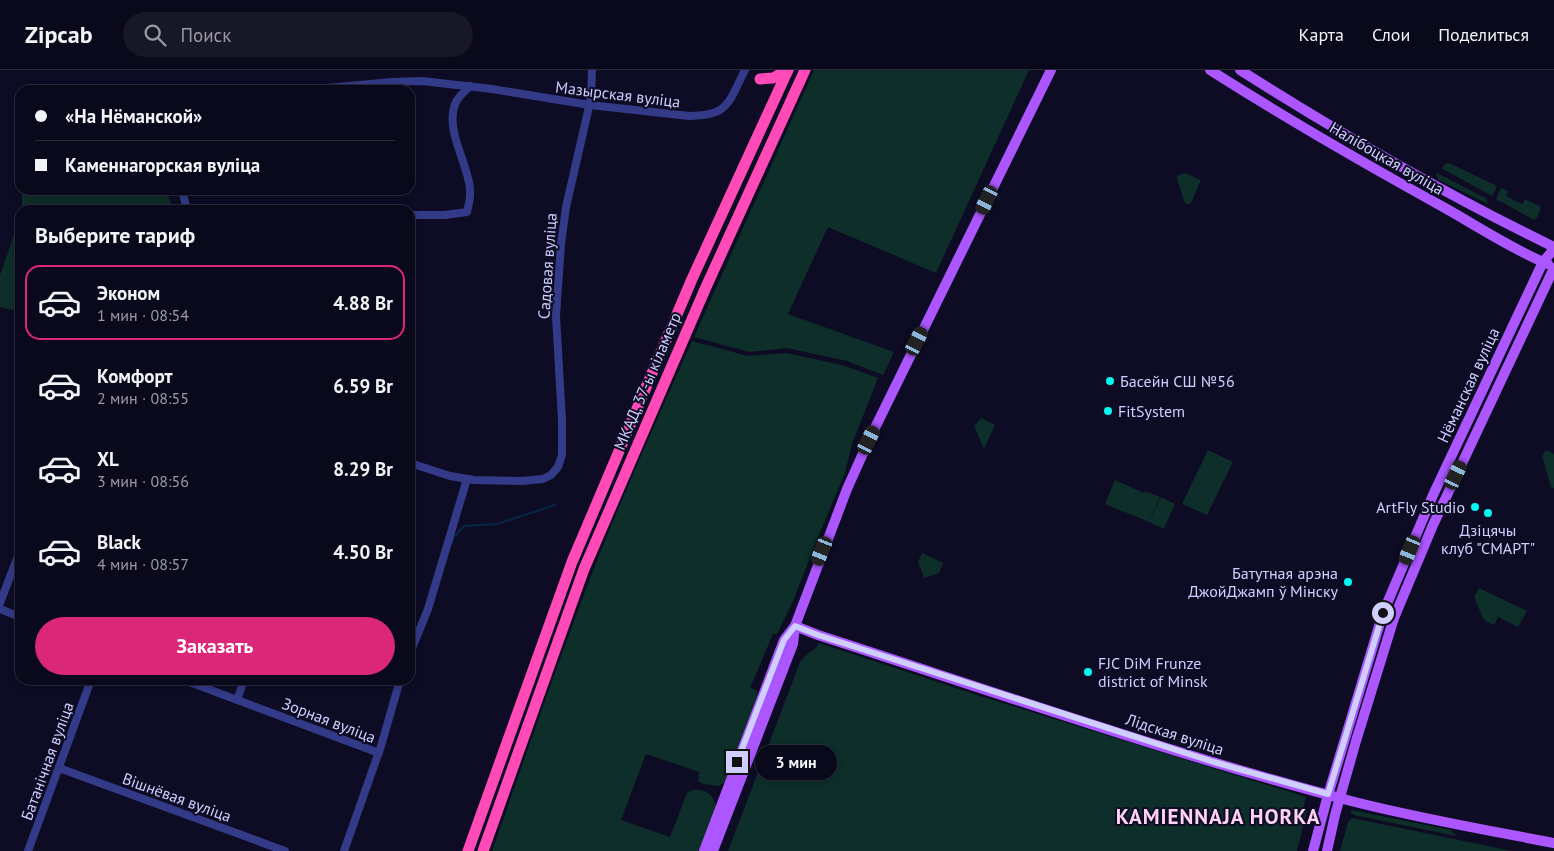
<!DOCTYPE html>
<html lang="ru">
<head>
<meta charset="utf-8">
<style>
	:root { --surface:#0a091b; --page:#181728; --text:#f1f3f6; --muted:#999aa3; --line:#2a2a3a; --accent:#db2777 }
	body { margin:0; font-family:"PT Sans",sans-serif; background:var(--page); color:var(--text); height:100vh; display:flex; flex-direction:column; font-size:19px; white-space:nowrap }
	* { box-sizing:border-box; margin:0 }
	p { font-size:16px; color:var(--muted) }
	.icon { flex:none; width:28px; height:28px; fill:none; stroke:currentColor; stroke-width:2; stroke-linecap:round; stroke-linejoin:round }
	.map { position:relative; flex:1; overflow:hidden }
	.drawer { position:absolute; left:15px; top:135px; width:400px; height:480px; display:flex; flex-direction:column; background:var(--surface); border-radius:15px; box-shadow:0 2px 8px #0003,0 0 0 1px var(--line) }
	.drawer>* { flex:none }
	.top-card { position:absolute; left:15px; top:15px; width:400px; height:110px; border-radius:15px; box-shadow:0 2px 8px #0003,0 0 0 1px var(--line); display:grid; align-content:center; height:110px; padding:0 20px; background:var(--surface) }
	.end { position:absolute; width:22px; height:22px; margin:-11px; border:6px solid #cfcfff; background:#111; box-shadow:0 0 0 2px #111 }
	.from { border-radius:50% }
	.bubble { position:absolute; height:35px; border-radius:18px; background:var(--surface); box-shadow:0 2px 8px #0003,0 0 0 1px var(--line); font-size:16px; font-weight:700; line-height:35px; text-align:center }
	.car { position:absolute; width:15px; height:30px; margin:-15px -8px; border-radius:6px; box-shadow:0 0 4px 1px #0007; background:linear-gradient(#222 24%,#8ab4d8 0 40%,#222 0 76%,#8ab4d8 0 86%,#222 0) }
	.top-card b { display:flex; align-items:center; gap:18px; height:48px; font-size:19px }
	.top-card b+b { border-top:1px solid var(--line) }
	.top-card i { width:12px; height:12px; background:var(--text) }
	ul { padding:0; list-style:none }
	li { display:flex; align-items:center; gap:15px; height:75px; margin:0 10px 8px; padding:0 10px; border:2px solid transparent; border-radius:15px }
	li div { flex:1 }
	li b { display:block; font-size:19px }
	li em { font-style:normal; font-weight:700 }
	li.selected { border-color:var(--accent) }
	li>.icon { width:45px; height:45px; stroke-width:1.5 }
	h2 { padding:0 20px; font-size:22px; line-height:60px }
	.action { display:flex; gap:10px; margin-top:auto; padding:10px 20px }
	.action a { flex:1; height:58px; border-radius:30px; background:var(--accent); color:#fff; font-size:20px; font-weight:700; line-height:58px; text-align:center }
	header { display:flex; align-items:center; gap:30px; box-sizing:border-box; height:70px; padding:0 25px; background:var(--surface); border-bottom:1px solid var(--line) }
	header strong { font-size:24px }
	nav { display:flex; gap:28px; margin-inline-start:auto; font-size:18px }
	.search { width:350px; height:45px; background:var(--page); display:flex; align-items:center; gap:12px; box-sizing:border-box; padding:0 18px; border-radius:28px; color:var(--muted); font-size:19px }
	.map>svg:first-child { display:block }
</style>
</head>
<body>
<header>
<strong>Zipcab</strong>
<div class="search"><svg class="icon" aria-label="search" viewBox="0 0 24 24"><circle cx="10" cy="10" r="6"/><path d="M15 15l6 6"/></svg>Поиск</div>
<nav><a>Карта</a><a>Слои</a><a>Поделиться</a></nav>
</header>
<div class="map">
<svg width="1554" height="781" viewBox="0 0 1554 781">
	<rect width="100%" height="100%" fill="#0d0c24"/>
	<!-- green -->
	<g fill="#0e2e29">
		<polygon points="814,0 1029,0 936,203 828,157 788,244 894,282 883,305 847,291 787,278 749,282 694,267"/>
		<polygon points="1449,93 1497,116 1492,126 1443,99 1442,98 1445,94"/>
		<polygon points="1185,103 1201,110 1190,135 1185,133 1177,109 1177,106"/>
		<polygon points="1437,103 1487,129 1488,134 1439,110 1436,105"/>
		<polygon points="1501,118 1508,121 1506,126 1522,134 1525,129 1541,137 1537,148 1534,150 1496,129"/>
		<polygon points="22,120 166,120 174,140 22,140"/>
		<polygon points="20,147 20,242 0,237 0,205"/>
		<path d="M692,271L748,286L786,283L842,295L878,308L852,374L845,403L819,465L793,531L777,564H773L750,618L758,621L753,641L725,712L719,716L704,714L698,711L699,702L646,684L621,750L670,767L687,723C698,715 715,723 716,737L700,781H492C526,685 559,588 596,493C626,418 659,345 692,271Z"/>
		<polygon points="981,348 995,355 984,379 974,356"/>
		<polygon points="1208,380 1233,392 1207,445 1182,434"/>
		<polygon points="1546,380 1554,384 1554,418 1551,417 1542,386"/>
		<polygon points="1115,410 1144,423 1145,421 1160,427 1149,452 1105,434"/>
		<polygon points="1161,427 1175,434 1164,459 1149,452"/>
		<polygon points="922,483 943,493 939,503 924,508 918,492"/>
		<polygon points="1479,518 1527,541 1518,557 1498,547 1494,555 1484,550 1474,527"/>
		<polygon points="819,573 983,627 1306,727 1304,736 1307,740 1297,781 728,781 800,592 808,583 815,579"/>
		<polygon points="1351,740 1451,760 1456,766 1354,745 1350,742"/>
		<polygon points="1352,748 1512,781 1340,781 1348,752"/>
	</g>
	<g fill="none" stroke-linecap="round" stroke-linejoin="round">
		<!-- stream -->
		<polyline stroke="#072748" stroke-width="2" points="452,473 454,467 464,456 497,454 555,435"/>
		<!-- minor -->
		<g stroke="#333a87" stroke-width="8">
			<path d="M305,20L392,12L422,11L492,19L590,35L689,46C729,46 728,33 745,0"/>
			<polyline points="182,120 187,140"/>
			<path d="M410,145H445L467,142C469,134 471,127 470,119C468,93 445,61 455,34C458,27 464,22 470,16"/>
			<polyline points="410,393 450,406 474,410 522,411 543,409 551,405 558,397 562,385 562,350 556,246 561,174 566,137 591,28 592,0"/>
			<polyline points="0,533 20,481"/>
			<polyline points="0,539 20,547"/>
			<polyline points="410,583 428,539 467,409"/>
			<polyline points="184,610 379,683"/>
			<polyline points="237,630 244,610"/>
			<polyline points="59,698 285,781"/>
			<polyline points="28,781 91,610"/>
			<polyline points="344,781 381,676 400,610"/>
		</g>
		<!-- major -->
		<g stroke="#ab56ff" stroke-width="10">
			<path d="M1210,0C1287,49 1365,94 1445,138C1477,156 1515,181 1548,194"/>
			<path d="M1240,0C1341,64 1447,125 1554,177"/>
			<path d="M795,556L818,565C995,622 1171,684 1351,731C1417,748 1486,760 1554,773"/>
			<polyline points="704,781 784,570 794,557"/>
			<polyline points="713,781 793,574 795,556 847,419 869,370 1051,0"/>
			<polyline points="1313,781 1328,725 1383,543 1433,425 1543,192 1554,179"/>
			<polyline points="1327,781 1335,745 1356,671 1394,548 1433,455 1554,198"/>
		</g>
		<!-- highway -->
		<g stroke="#ff4ab7" stroke-width="11">
			<polyline points="760,9 773,8 788,0"/>
			<polyline points="468,781 572,492 692,209 788,0"/>
			<polyline points="483,781 584,499 706,217 805,0"/>
		</g>
	</g>
	<g fill="none" stroke-linecap="round" stroke-linejoin="round">
		<!-- route -->
		<polyline stroke="#cfcfff" stroke-width="6" points="737,692 784,570 795,556 818,565 1214,692 1328,724 1383,543"/>
	</g>
	<!-- markers -->
	<g fill="#00faf4" stroke="#0d0c24" stroke-width="2">
		<circle cx="1110" cy="311" r="5"/>
		<circle cx="1108" cy="341" r="5"/>
		<circle cx="1475" cy="437" r="5"/>
		<circle cx="1488" cy="443" r="5"/>
		<circle cx="1348" cy="512" r="5"/>
		<circle cx="1088" cy="602" r="5"/>
	</g>
	<g text-anchor="middle" dominant-baseline="central" stroke-width="4" stroke-linejoin="round" paint-order="stroke">
		<!-- street labels -->
		<g font-size="16" fill="#cfcfff" stroke="#0d0c24">
			<text transform="translate(618 24) rotate(7)">Мазырская вуліца</text>
			<text transform="translate(1387 88) rotate(30)">Налібоцкая вуліца</text>
			<text transform="translate(547 196) rotate(-86)">Садовая вуліца</text>
			<text transform="translate(647 311) rotate(-67)">МКАД, 37-ы кіламетр</text>
			<text transform="translate(1468 315) rotate(-65)">Нёманская вуліца</text>
			<text transform="translate(329 650) rotate(21)">Зорная вуліца</text>
			<text transform="translate(1175 664) rotate(18)">Лідская вуліца</text>
			<text transform="translate(47 691) rotate(-70)">Батанічная вуліца</text>
			<text transform="translate(177 727) rotate(20)">Вішнёвая вуліца</text>
		</g>
		<!-- poi labels -->
		<g font-size="16" fill="#cfcfff" stroke="#0d0c24" text-anchor="start">
			<text x="1120" y="311">Басейн СШ №56</text>
			<text x="1118" y="341">FitSystem</text>
			<text x="1465" y="437" text-anchor="end">ArtFly Studio</text>
			<text x="1488" y="460" text-anchor="middle">Дзіцячы<tspan x="1488" dy="18">клуб "СМАРТ"</tspan></text>
			<text x="1338" y="503" text-anchor="end">Батутная арэна<tspan x="1338" dy="18">ДжойДжамп ў Мінску</tspan></text>
			<text x="1098" y="593">FJC DiM Frunze<tspan x="1098" dy="18">district of Minsk</tspan></text>
		</g>
		<!-- district labels -->
		<g font-size="21" font-weight="bold" letter-spacing="1" fill="#ffd1f4" stroke="#0d0c24">
			<text x="1218" y="746">KAMIENNAJA HORKA</text>
		</g>
	</g>
</svg>
<i class="end from" style="left:1383px;top:543px"></i>
<i class="end" style="left:737px;top:692px"></i>
<div class="bubble" style="left:755px;top:675px;width:82px">3 мин</div>
<i class="car" style="left:987px;top:130px;rotate:206deg"></i>
<i class="car" style="left:917px;top:271px;rotate:27deg"></i>
<i class="car" style="left:869px;top:370px;rotate:26deg"></i>
<i class="car" style="left:1456px;top:405px;rotate:25deg"></i>
<i class="car" style="left:1410px;top:480px;rotate:203deg"></i>
<i class="car" style="left:822px;top:481px;rotate:202deg"></i>
<div class="top-card">
<b><i class="from"></i>«На Нёманской»</b>
<b><i></i>Каменнагорская вуліца</b>
</div>
<section class="drawer">
<h2>Выберите тариф</h2>
<ul>
<li class="selected"><svg class="icon" aria-label="car" viewBox="0 0 24 24"><path d="M5 17H2v-5l4-1 3-4h7l3 4 3 1v5h-3M9 17h6M6 11h13"/><circle cx="7" cy="17" r="2"/><circle cx="17" cy="17" r="2"/></svg><div><b>Эконом</b><p>1 мин · 08:54</p></div><em>4.88 Br</em></li>
<li><svg class="icon" aria-label="car" viewBox="0 0 24 24"><path d="M5 17H2v-5l4-1 3-4h7l3 4 3 1v5h-3M9 17h6M6 11h13"/><circle cx="7" cy="17" r="2"/><circle cx="17" cy="17" r="2"/></svg><div><b>Комфорт</b><p>2 мин · 08:55</p></div><em>6.59 Br</em></li>
<li><svg class="icon" aria-label="car" viewBox="0 0 24 24"><path d="M5 17H2v-5l4-1 3-4h7l3 4 3 1v5h-3M9 17h6M6 11h13"/><circle cx="7" cy="17" r="2"/><circle cx="17" cy="17" r="2"/></svg><div><b>XL</b><p>3 мин · 08:56</p></div><em>8.29 Br</em></li>
<li><svg class="icon" aria-label="car" viewBox="0 0 24 24"><path d="M5 17H2v-5l4-1 3-4h7l3 4 3 1v5h-3M9 17h6M6 11h13"/><circle cx="7" cy="17" r="2"/><circle cx="17" cy="17" r="2"/></svg><div><b>Black</b><p>4 мин · 08:57</p></div><em>4.50 Br</em></li>
</ul>
<div class="action"><a>Заказать</a></div>
</section>
</div>
</body>
</html>
